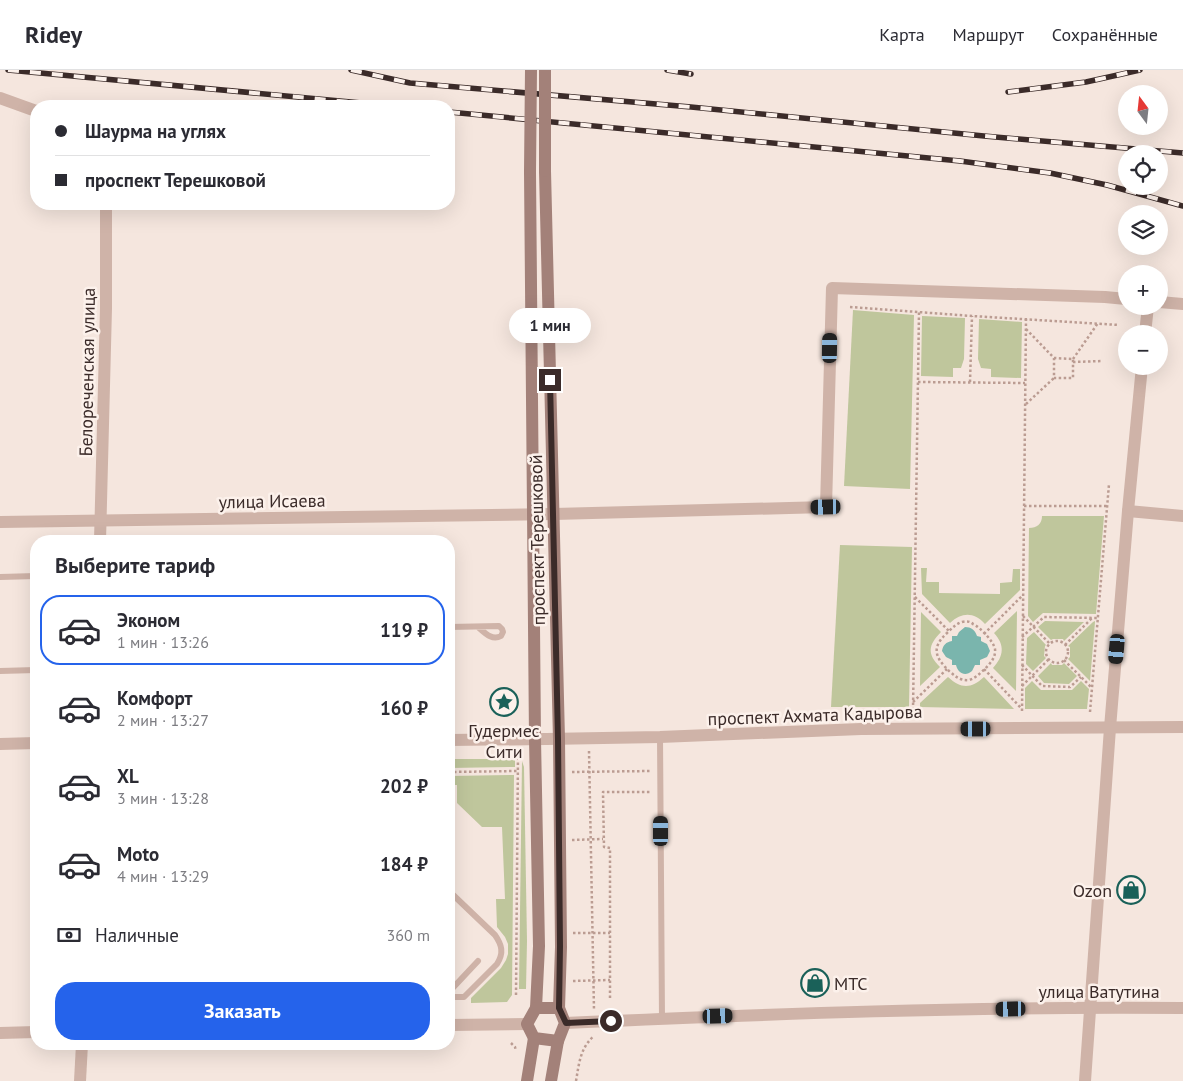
<!DOCTYPE html>
<html lang="ru">
<head>
<meta charset="utf-8">
<style>
	:root { --surface:#fff; --page:#f2f2f3; --text:#2b2b33; --muted:#7c7c81; --line:#e1e1e2; --accent:#2563eb }
	body { margin:0; font-family:"PT Sans",sans-serif; background:var(--page); color:var(--text); height:100vh; display:flex; flex-direction:column; font-size:19px; white-space:nowrap }
	* { box-sizing:border-box; margin:0 }
	p { font-size:16px; color:var(--muted) }
	.icon { flex:none; width:28px; height:28px; fill:none; stroke:currentColor; stroke-width:2; stroke-linecap:round; stroke-linejoin:round }
	.map { position:relative; flex:1; overflow:hidden }
	.details { position:absolute; left:30px; top:465px; width:425px; height:515px; display:flex; flex-direction:column; background:var(--surface); border-radius:20px; box-shadow:0 5px 20px #0002 }
	.details>* { flex:none }
	.guide { position:absolute; left:30px; top:30px; width:425px; height:110px; border-radius:20px; box-shadow:0 5px 20px #0002; display:grid; align-content:center; height:110px; padding:0 25px; background:var(--surface) }
	.needle { width:32px; rotate:345deg }
	.buttons { position:absolute; left:1118px; top:15px; display:grid; gap:10px }
	.buttons a { display:grid; place-items:center; width:50px; height:50px; border-radius:50%; background:var(--surface); box-shadow:0 5px 20px #0002; font-size:25px }
	.end { position:absolute; width:22px; height:22px; margin:-11px; border:6px solid #3b2b29; background:#fff; box-shadow:0 0 0 2px #fff }
	.from { border-radius:50% }
	.bubble { position:absolute; height:35px; border-radius:18px; background:var(--surface); box-shadow:0 5px 20px #0002; font-size:16px; font-weight:800; line-height:35px; text-align:center }
	.car { position:absolute; width:15px; height:30px; margin:-15px -8px; border-radius:6px; box-shadow:0 0 4px 1px #0007; background:linear-gradient(#222 24%,#8ab4d8 0 40%,#222 0 76%,#8ab4d8 0 86%,#222 0) }
	.guide b { display:flex; align-items:center; gap:18px; height:48px; font-size:19px }
	.guide b+b { border-top:1px solid var(--line) }
	.guide i { width:12px; height:12px; background:var(--text) }
	ul { padding:0; list-style:none }
	li { display:flex; align-items:center; gap:15px; height:70px; margin:0 10px 8px; padding:0 15px; border:2px solid transparent; border-radius:20px }
	li div { flex:1 }
	li b { display:block; font-size:19px }
	li em { font-style:normal; font-weight:800 }
	li.on { border-color:var(--accent) }
	li>.icon { width:45px; height:45px; stroke-width:1.5 }
	h2 { padding:0 25px; font-size:22px; line-height:60px }
	.pay { display:flex; align-items:center; gap:12px; height:55px; padding:0 25px; font-size:19px }
	.pay p { margin-inline-start:auto }
	.button { display:flex; gap:10px; margin-top:auto; padding:10px 25px }
	.button a { flex:1; height:58px; border-radius:20px; background:var(--accent); color:#fff; font-size:20px; font-weight:800; line-height:58px; text-align:center }
	header { display:flex; align-items:center; gap:30px; box-sizing:border-box; height:70px; padding:0 25px; background:var(--surface); border-bottom:1px solid var(--line) }
	header strong { font-size:24px }
	nav { display:flex; gap:28px; margin-inline-start:auto; font-size:18px }
	.map>svg:first-child { display:block }
</style>
</head>
<body>
<header>
<strong>Ridey</strong>
<nav><a>Карта</a><a>Маршрут</a><a>Сохранённые</a></nav>
</header>
<div class="map">
<svg width="1183" height="1011" viewBox="0 0 1183 1011">
	<rect width="100%" height="100%" fill="#f5e6de"/>
	<!-- green -->
	<g fill="#bfc69c">
		<polygon points="853,240 914,245 910,419 844,416"/>
		<polygon points="922,246 965,248 964,289 961,298 953,298 953,307 921,306"/>
		<polygon points="979,249 1022,252 1021,308 991,307 991,299 981,298 978,289"/>
		<path d="M1042,446H1104L1096,544L1043,543L1033,552L1028,546L1029,458C1037,458 1042,454 1042,446Z"/>
		<polygon points="840,475 912,477 909,637 831,637"/>
		<path d="M921,498H927L926,512H939V523L1000,524V513L1012,512L1013,499H1020V520L985,554C974,542 962,542 950,553L922,524Z"/>
		<path d="M1017,541L1016,621L993,598C1004,586 1005,575 994,563Z"/>
		<path d="M921,542L941,562C928,575 927,584 940,597L920,616Z"/>
		<polygon points="1045,551 1084,552 1064,571 1063,569 1053,569 1051,570 1038,557"/>
		<polygon points="1095,551 1095,552 1090,611 1068,589 1070,587 1070,577 1068,576 1093,552"/>
		<polygon points="1034,562 1046,575 1045,576 1044,586 1046,588 1033,601 1026,594 1027,568"/>
		<polygon points="1051,593 1052,595 1062,595 1064,593 1077,606 1069,614 1044,613 1038,606"/>
		<path d="M948,607C961,619 971,619 984,607L1014,639L920,637V633Z"/>
		<polygon points="1032,611 1041,620 1072,620 1081,611 1089,619 1087,639 1025,639 1025,618"/>
		<polygon points="449,689 515,689 515,697 449,698"/>
		<polygon points="522,691 524,697 527,871 526,919 519,919"/>
		<polygon points="514,705 512,925 507,932 471,933 471,928 501,898 506,890 508,884 508,874 505,867 497,857 496,829 505,829 502,757 482,757 457,733 457,715 449,715 449,706"/>
	</g>
	<!-- water -->
	<path fill="#7ab5ad" d="M965,557C971,557 975,560 977,566L981,567V571L987,574L990,581L987,587L980,590V595H975L972,601C965,607 958,603 956,595H952V590L946,587L942,581C943,575 946,572 952,571V566H957L959,562Z"/>
	<g fill="none" stroke-linecap="round" stroke-linejoin="round">
		<!-- path -->
		<g stroke="#bb9c92" stroke-width="2.5" stroke-dasharray="2.5 2.5" stroke-linecap="butt">
			<polyline points="850,237 972,246 1119,255"/>
			<polyline points="1026,259 1054,288 1054,308 1073,308 1073,289 1054,288"/>
			<polyline points="1073,289 1098,253"/>
			<polyline points="1073,292 1102,291"/>
			<polyline points="918,312 1025,313"/>
			<polyline points="970,312 972,246"/>
			<polyline points="1026,334 1054,308"/>
			<polyline points="1024,436 1107,436"/>
			<polyline points="915,527 949,561"/>
			<polyline points="1023,546 1050,574"/>
			<path d="M962,552C966,551 970,551 973,554C980,557 994,572 995,579C996,588 990,593 985,599C980,603 976,608 969,610C960,611 955,606 949,601C935,587 931,578 947,563C952,558 956,554 962,552Z"/>
			<polyline points="984,564 1022,526"/>
			<polyline points="1022,567 1044,547 1097,548"/>
			<circle cx="1057" cy="582" r="11"/>
			<polyline points="1065,575 1092,548"/>
			<polyline points="1064,590 1091,617"/>
			<polyline points="1022,595 1042,616 1070,617 1081,607"/>
			<polyline points="984,599 1021,638"/>
			<polyline points="1022,616 1049,589"/>
			<polyline points="913,632 947,599"/>
			<polyline points="913,640 919,242"/>
			<polyline points="1022,641 1026,249"/>
			<polyline points="1090,642 1109,414"/>
			<polyline points="589,681 594,940"/>
			<polyline points="449,702 517,701"/>
			<polyline points="572,702 651,701"/>
			<polyline points="572,770 603,769"/>
			<polyline points="573,863 610,863"/>
			<polyline points="573,911 610,910"/>
			<polyline points="516,925 518,684"/>
			<polyline points="610,928 610,778 604,777 603,722 651,722"/>
			<polyline points="511,973 515,977 516,981"/>
			<path d="M576,1011C579,994 580,978 594,966"/>
		</g>
		<!-- service -->
		<g stroke="#cfb3a8" stroke-width="6">
			<polyline points="0,507 36,506"/>
			<path d="M449,557L499,556L502,559L503,562L501,566C492,571 485,563 478,557"/>
			<polyline points="0,601 36,600"/>
			<polyline points="660,667 662,949"/>
			<path d="M449,821L495,865C502,875 504,883 497,894L464,927H449"/>
			<polyline points="449,922 478,891"/>
		</g>
		<!-- minor -->
		<g stroke="#cfb3a8" stroke-width="12">
			<polyline points="0,28 36,41"/>
			<polyline points="1159,232 1183,234"/>
			<polyline points="1145,264 1148,236"/>
			<polyline points="1128,441 1183,446"/>
			<polyline points="0,452 554,444 826,437 832,218 1105,227 1126,229"/>
			<polyline points="100,471 106,238 106,134"/>
			<polyline points="449,670 546,669"/>
			<polyline points="0,674 36,673"/>
			<path d="M565,953C771,944 977,936 1183,938"/>
			<polyline points="449,955 527,954"/>
			<polyline points="0,963 36,962"/>
			<polyline points="80,1011 82,974"/>
			<polyline points="1085,1011 1110,658 1128,441 1142,296"/>
		</g>
		<!-- tertiary -->
		<polyline stroke="#cfb3a8" stroke-width="12" points="546,669 660,667 861,659 1183,657"/>
		<!-- secondary -->
		<g stroke="#a38179" stroke-width="12">
			<polyline points="545,101 559,669 561,877 559,938"/>
			<polyline points="530,102 535,669 539,876 536,938"/>
			<polygon points="536,938 559,938 565,953 558,971 534,968 527,954"/>
			<polyline points="527,1011 534,968"/>
			<polyline points="551,1011 558,971"/>
		</g>
		<defs>
			<g id="rail">
				<polyline points="8,0 394,36"/>
				<polyline points="351,0 410,13 691,37 984,66 1183,83"/>
				<polyline points="667,0 691,4"/>
				<polyline points="1008,22 1086,12 1140,0"/>
				<polyline points="449,42 960,91 1050,103 1107,115 1183,136"/>
			</g>
		</defs>
		<!-- rail casing -->
		<use href="#rail" stroke="#3b2b29" stroke-width="5.5"/>
		<!-- rail -->
		<use href="#rail" stroke="#fcf1eb" stroke-width="4" stroke-dasharray="11" stroke-linecap="butt"/>
		<!-- secondary-bridge -->
		<g stroke="#a38179" stroke-width="12">
			<polyline points="545,0 545,101"/>
			<polyline points="530,102 531,0"/>
		</g>
	</g>
	<g fill="none" stroke-linecap="round" stroke-linejoin="round">
		<!-- route -->
		<polyline stroke="#3b2b29" stroke-width="6" points="550,310 558,669 560,876 559,938 566,953 611,951"/>
	</g>
	<!-- icons -->
	<defs>
		<symbol id="sight-ring" viewBox="-11 -11 22 22"><circle r="9.5" fill="#fcf1eb" stroke="#1a6159" stroke-width="1.5"/><path d="M0-6L1.8-2.2L6-1.7L2.9 1.2L3.7 5.4L0 3.3L-3.7 5.4L-2.9 1.2L-6-1.7L-1.8-2.2Z" fill="#1a6159"/></symbol>
		<symbol id="shop-ring" viewBox="-11 -11 22 22"><circle r="9.5" fill="#fcf1eb" stroke="#1a6159" stroke-width="1.5"/><path d="M-5-2.5h2.3a2.7 3.5 0 0 1 5.4 0H5L5.5 6h-11ZM-1.5-2.5h3a1.5 2.3 0 0 0-3 0Z" fill="#1a6159"/></symbol>
	</defs>
	<g fill-rule="evenodd">
		<use href="#sight-ring" x="488" y="616" width="32" height="32"/>
		<use href="#shop-ring" x="1115" y="804" width="32" height="32"/>
		<use href="#shop-ring" x="799" y="897" width="32" height="32"/>
	</g>
	<g text-anchor="middle" dominant-baseline="central" stroke-width="5" stroke-linejoin="round" paint-order="stroke">
		<!-- street labels -->
		<g font-size="18" fill="#3b2b29" stroke="#fcf1eb">
			<text transform="translate(87 302) rotate(-89)">Белореченская улица</text>
			<text transform="translate(272 431) rotate(-1)">улица Исаева</text>
			<text transform="translate(537 470) rotate(-91)">проспект Терешковой</text>
			<text transform="translate(815 645) rotate(-2)">проспект Ахмата Кадырова</text>
			<text x="1099" y="921">улица Ватутина</text>
		</g>
		<!-- poi labels -->
		<g font-size="18" fill="#3b2b29" stroke="#fcf1eb">
			<text x="504" y="660">Гудермес<tspan x="504" dy="21">Сити</tspan></text>
			<text x="1112" y="820" text-anchor="end">Ozon</text>
			<text x="834" y="913" text-anchor="start">МТС</text>
		</g>
	</g>
</svg>
<div class="buttons">
<a><svg class="needle" viewBox="-14 -14 28 28"><path d="M0-13l5 13h-10z" fill="#e53935"/><path d="M0 13l5-13h-10z" fill="#7c7c81"/></svg></a>
<a><svg class="icon" aria-label="locate" viewBox="0 0 24 24"><circle cx="12" cy="12" r="6"/><path d="M12 2v4M12 18v4M2 12h4M18 12h4"/></svg></a>
<a><svg class="icon" aria-label="layers" viewBox="0 0 24 24"><path d="M12 4l9 5-9 5-9-5zM3 14l9 5 9-5"/></svg></a>
<a>+</a>
<a>−</a>
</div>
<i class="end from" style="left:611px;top:951px"></i>
<i class="end" style="left:550px;top:310px"></i>
<div class="bubble" style="left:509px;top:238px;width:82px">1 мин</div>
<i class="car" style="left:830px;top:278px;rotate:1deg"></i>
<i class="car" style="left:826px;top:437px;rotate:269deg"></i>
<i class="car" style="left:1117px;top:579px;rotate:185deg"></i>
<i class="car" style="left:976px;top:659px;rotate:270deg"></i>
<i class="car" style="left:661px;top:761px;rotate:0deg"></i>
<i class="car" style="left:1011px;top:939px;rotate:269deg"></i>
<i class="car" style="left:718px;top:946px;rotate:88deg"></i>
<div class="guide">
<b><i class="from"></i>Шаурма на углях</b>
<b><i></i>проспект Терешковой</b>
</div>
<section class="details">
<h2>Выберите тариф</h2>
<ul>
<li class="on"><svg class="icon" aria-label="car" viewBox="0 0 24 24"><path d="M5 17H2v-5l4-1 3-4h7l3 4 3 1v5h-3M9 17h6M6 11h13"/><circle cx="7" cy="17" r="2"/><circle cx="17" cy="17" r="2"/></svg><div><b>Эконом</b><p>1 мин · 13:26</p></div><em>119 ₽</em></li>
<li><svg class="icon" aria-label="car" viewBox="0 0 24 24"><path d="M5 17H2v-5l4-1 3-4h7l3 4 3 1v5h-3M9 17h6M6 11h13"/><circle cx="7" cy="17" r="2"/><circle cx="17" cy="17" r="2"/></svg><div><b>Комфорт</b><p>2 мин · 13:27</p></div><em>160 ₽</em></li>
<li><svg class="icon" aria-label="car" viewBox="0 0 24 24"><path d="M5 17H2v-5l4-1 3-4h7l3 4 3 1v5h-3M9 17h6M6 11h13"/><circle cx="7" cy="17" r="2"/><circle cx="17" cy="17" r="2"/></svg><div><b>XL</b><p>3 мин · 13:28</p></div><em>202 ₽</em></li>
<li><svg class="icon" aria-label="car" viewBox="0 0 24 24"><path d="M5 17H2v-5l4-1 3-4h7l3 4 3 1v5h-3M9 17h6M6 11h13"/><circle cx="7" cy="17" r="2"/><circle cx="17" cy="17" r="2"/></svg><div><b>Moto</b><p>4 мин · 13:29</p></div><em>184 ₽</em></li>
</ul>
<div class="pay"><svg class="icon" aria-label="cash" viewBox="0 0 24 24"><path d="M3 7h18v10H3z"/><circle cx="12" cy="12" r="2"/></svg>Наличные<p>360 m</p></div>
<div class="button"><a>Заказать</a></div>
</section>
</div>
</body>
</html>
